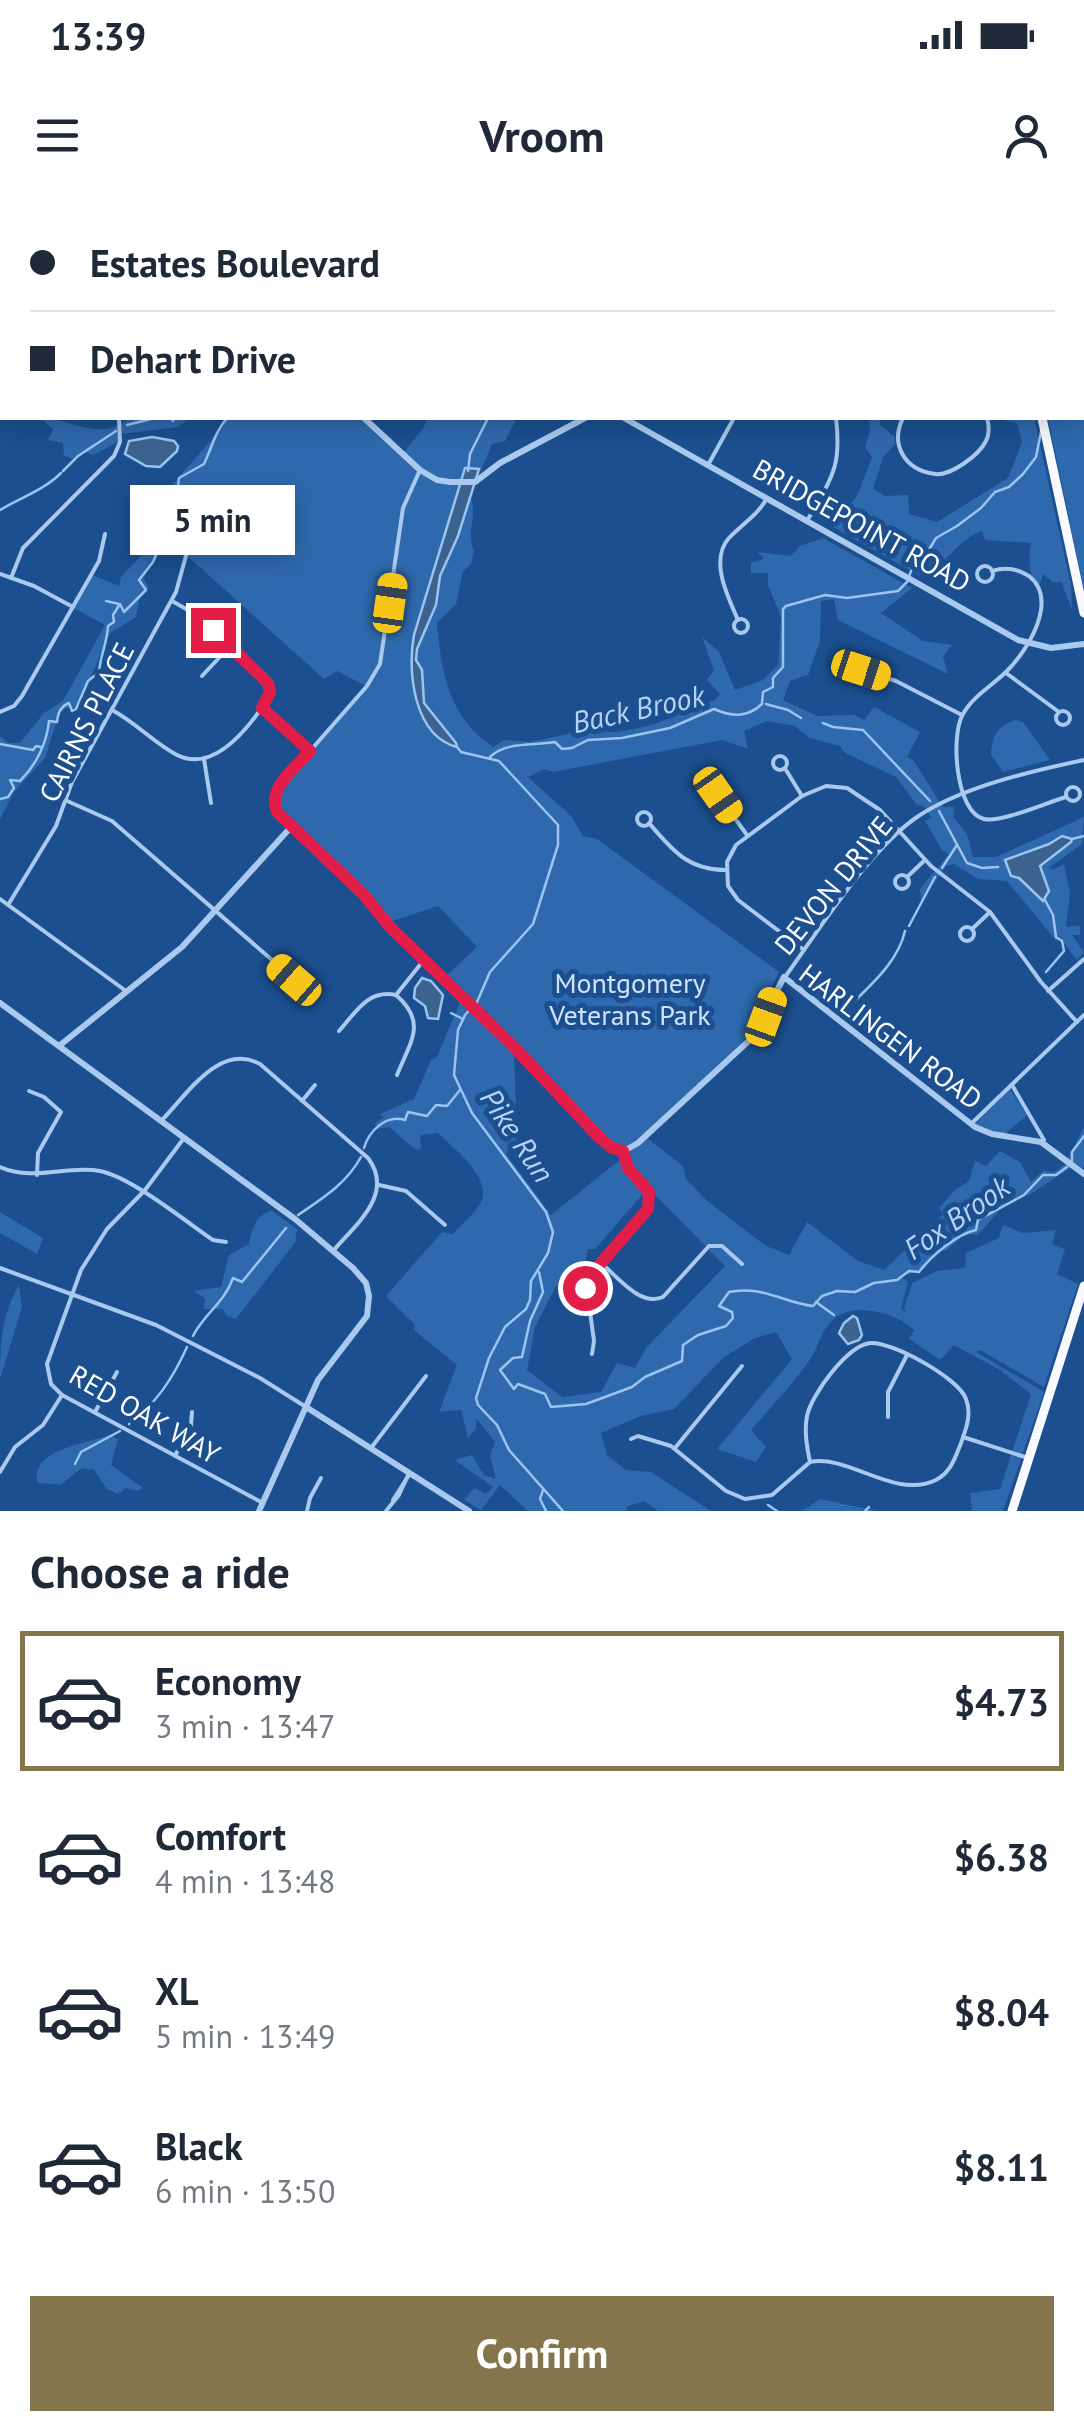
<!DOCTYPE html>
<html lang="en">
<head>
<meta charset="utf-8">
<style>
	:root { --surface:#fff; --page:#f2f2f3; --text:#1f2937; --muted:#747a83; --line:#e0e1e3; --accent:#84754c }
	body { margin:0; font-family:"PT Sans",sans-serif; background:var(--page); color:var(--text); height:100vh; display:flex; flex-direction:column; font-size:38px; white-space:nowrap }
	* { box-sizing:border-box; margin:0 }
	p { font-size:32px; color:var(--muted) }
	.icon { flex:none; width:55px; height:55px; fill:none; stroke:currentColor; stroke-width:2; stroke-linecap:round; stroke-linejoin:round }
	.map { position:relative; height:1311px; overflow:hidden }
	.panel { display:flex; flex-direction:column; background:var(--surface); flex:1 }
	.panel>* { flex:none }
	.top-card { position:absolute; left:0px; top:0px; width:1085px; height:220px; box-shadow:0 5px 25px #0003; display:grid; align-content:center; height:220px; padding:0 30px; background:var(--surface) }
	.end { position:absolute; width:45px; height:45px; margin:-22px; border:12px solid #e11d48; background:#fff; box-shadow:0 0 0 5px #fff }
	.from { border-radius:50% }
	.bubble { position:absolute; height:70px; border-radius:0px; background:var(--surface); box-shadow:0 5px 25px #0003; font-size:32px; font-weight:600; line-height:70px; text-align:center }
	.car { position:absolute; width:30px; height:60px; margin:-30px -15px; border-radius:12px; box-shadow:0 0 8px 2px #0007; background:linear-gradient(#f5c518 24%,#345 0 40%,#f5c518 0 76%,#345 0 86%,#f5c518 0) }
	.top-card b { display:flex; align-items:center; gap:35px; height:95px; font-size:38px }
	.top-card b+b { border-top:2px solid var(--line) }
	.top-card i { width:25px; height:25px; background:var(--text) }
	ul { padding:0; list-style:none }
	li { display:flex; align-items:center; gap:30px; height:140px; margin:0 20px 15px; padding:0 10px; border:5px solid transparent; border-radius:0px }
	li div { flex:1 }
	li b { display:block; font-size:38px }
	li em { font-style:normal; font-weight:600 }
	li.on { border-color:var(--accent) }
	li>.icon { width:90px; height:90px; stroke-width:1.5 }
	h2 { padding:0 30px; font-size:45px; line-height:120px }
	.action { display:flex; gap:20px; margin-top:auto; padding:20px 30px }
	.action a { flex:1; height:115px; border-radius:0px; background:var(--accent); color:#fff; font-size:40px; font-weight:600; line-height:115px; text-align:center }
	.status { display:flex; justify-content:space-between; align-items:center; height:70px; padding:0 50px; background:var(--surface); direction:ltr }
	.status svg { height:28px; fill:currentColor }
	header { display:flex; justify-content:space-between; align-items:center; height:130px; padding:0 30px; background:var(--surface); font-size:45px; font-weight:600 }
	.map>svg:first-child { display:block }
</style>
</head>
<body>
<div class="status"><b>13:39</b><svg viewBox="0 0 49 12"><path d="M0 12V9h3v3zM5 12V6h3v6zM10 12V3h3v9zM15 12V0h3v12zM26 1h20v11H26zM47 4h2v5h-2z"/></svg></div>
<header><svg class="icon" aria-label="menu" viewBox="0 0 24 24"><path d="M4 6h16M4 12h16M4 18h16"/></svg>Vroom<svg class="icon" aria-label="person" viewBox="0 0 24 24"><circle cx="12" cy="8" r="4"/><path d="M4 21q1-7 8-7t8 7"/></svg></header>
<div class="map">
<svg width="1084" height="1311" viewBox="0 0 1084 1311">
	<rect width="100%" height="100%" fill="#1b4f8f"/>
	<!-- green -->
	<g fill="#2e69ad" fill-rule="evenodd">
		<polygon points="1050,0 1084,0 1084,391 1048,218 1082,218 1082,2 1049,2"/>
		<path d="M40,218C69,217 101,244 129,218H190L178,227L121,234L120,241L93,255L83,251L72,259L64,255L63,243L48,240L53,229Z"/>
		<path d="M224,218H361L401,256L424,227L427,218H517L505,241L492,244L470,296C479,315 465,330 474,351L471,364L463,371L456,404L437,423C441,472 449,518 493,547L504,540L531,542L581,531L618,532L652,525L715,500L720,494L707,480L714,470L702,437L719,452L735,490L763,480L778,465L781,417L768,385V373H751V363L764,359L758,352L791,356L800,346L823,338L912,388L881,413L923,441L952,445L943,457L948,474L838,420L834,399L821,401L820,441L808,475L790,481L783,500L817,516L854,515L864,520L874,507L920,532L907,557L913,560L943,607H954L953,617L967,634L973,657H996L1084,617L1082,644L1050,667L1052,670L1064,664L1070,693L1066,727L1080,726V735H1072L1084,752L1077,760L1058,735L1057,742L1007,681L978,679L954,664L946,666L921,701L920,689L949,654L942,650L925,621L931,618L925,607L917,605L896,577L845,553L840,546L810,538L795,526L767,521L744,531L748,549L722,540L553,572L544,569L528,577L571,616L583,636L597,639L779,772L747,838L641,939L626,948L615,947L494,824L487,811L476,807L444,778L477,747L438,706L389,722L370,698L277,608L278,591L368,487L337,471L324,479L164,335V348L143,378L149,388L140,395L136,417L110,433L77,508H66L59,514L45,558L14,592L0,619V536L8,543H20L44,513L63,501L105,425L72,407L90,374L119,386L121,377L145,351L161,298L219,231Z"/>
		<path d="M869,218H880V225L895,237V244L883,257L873,289L885,296L908,295L909,314L937,322L1008,278L1022,242L1017,223L1005,221L1008,218H1034L1071,385L1072,410L1061,381L1054,383L1043,374L1038,389C1029,375 1028,359 1031,343L985,340L982,331C958,339 945,365 924,378L833,327L858,294L872,257L865,247L870,231Z"/>
		<path d="M1016,520L1023,522L1050,560L1003,572L991,555C992,536 997,525 1016,520Z"/>
		<path d="M461,800L514,851L517,941L506,954L551,1015L647,938L683,966L686,979L706,1000L766,1046L789,1055L807,1022L858,1061L884,1070L943,1014L939,1008L956,989L969,981L975,961L986,966L1000,951L1020,962L1031,982L1044,970L1053,973L1065,964L1084,927V966L1080,970L1070,968L1029,995L1010,998L978,1035L965,1034L947,1050L935,1052L925,1068L901,1077L908,1082L901,1109L906,1112L904,1108L912,1083L937,1071L965,1068L966,1053L999,1038L1003,1025L1023,1033L1056,1030L1052,1044L1065,1049L1057,1074L1078,1084L1044,1187L980,1150L976,1152L1044,1192L1003,1311H972L970,1293L1000,1289L1031,1194L1000,1170L954,1145L940,1160L909,1139L914,1130C897,1113 856,1102 835,1118C822,1128 819,1145 811,1158C794,1183 771,1207 751,1230L766,1247L756,1262L717,1249L792,1159L776,1132L755,1138L724,1157L674,1209L641,1216L601,1233L607,1255L626,1270L651,1272L711,1311H658L644,1301L628,1306L626,1311H528L500,1285L481,1310L464,1300L474,1288L486,1294L493,1287L455,1260L472,1255L484,1275L496,1279L490,1256L495,1242L476,1218V1229L468,1238L461,1210L439,1212L457,1165L414,1130L415,1125L386,1096L442,1032L453,1034C461,1025 473,1015 480,1004C495,980 453,948 438,933L420,935L421,948L416,950L389,927L375,929L376,922L384,918L380,914L414,899L431,860L437,857ZM648,988L725,1066L646,1148L635,1168L617,1163L601,1192L562,1197L527,1170L535,1127L556,1086L577,1097L588,1049H595Z"/>
		<polygon points="1010,889 1027,915 1005,934 989,931 975,924"/>
		<path d="M272,1011L298,1030L295,1034L297,1040L236,1119L227,1116L223,1109H204L205,1099L194,1091L221,1087L229,1055L249,1044C251,1030 256,1014 272,1011Z"/>
		<polygon points="0,1012 43,1038 37,1054 0,1033"/>
		<path d="M19,1085L22,1107L0,1179C0,1144 1,1116 19,1085Z"/>
		<path d="M109,1235L118,1239L111,1265L143,1288L138,1291L126,1288L118,1294L107,1289L94,1270L82,1268L60,1285L38,1283C29,1249 86,1244 109,1235Z"/>
		<polygon points="820,1299 877,1311 802,1311"/>
	</g>
	<!-- water -->
	<g fill="#3c6290" stroke="#9cc4f0" stroke-width="2.5">
		<polygon points="152,237 174,241 178,246 177,251 160,267 146,266 125,254 129,241"/>
		<path d="M465,268L479,269L458,336L440,376L436,405L417,449L416,460L422,470L424,503L456,543L457,547C414,536 407,472 414,435Z"/>
		<polygon points="1062,636 1072,639 1071,642 1040,666 1049,691 1043,701 1019,678 1011,676 1005,660 1049,644"/>
		<polygon points="422,778 431,781 443,795 438,819 428,818 425,806 414,798 415,788"/>
		<polygon points="853,1116 857,1118 862,1135 859,1140 848,1144 839,1133 844,1123"/>
	</g>
	<g fill="none" stroke-linecap="round" stroke-linejoin="round">
		<!-- stream -->
		<g stroke="#9cc4f0" stroke-width="2.5">
			<polyline points="467,0 467,2"/>
			<polyline points="519,2 523,0"/>
			<polyline points="1082,173 1084,173"/>
			<polyline points="161,218 165,218"/>
			<polyline points="488,218 500,218"/>
			<polyline points="173,221 173,218"/>
			<polyline points="127,225 155,218"/>
			<polyline points="63,271 78,256 116,231"/>
			<polyline points="468,271 470,254 488,218"/>
			<path d="M0,310C20,298 44,290 61,273"/>
			<polyline points="106,401 119,404"/>
			<polyline points="766,504 788,510 801,518"/>
			<polyline points="823,523 833,527 863,530 930,601"/>
			<polyline points="0,544 33,550 36,546 41,547"/>
			<polyline points="457,547 461,552 499,561 558,625 558,645 533,724 490,772 477,802 465,815 458,830 454,875 472,913 546,1012 553,1032 548,1053 531,1081 530,1100 526,1109 505,1127 489,1158 476,1198 478,1205 497,1225 509,1250 563,1311"/>
			<path d="M490,557C507,541 533,546 555,542L562,549L572,548L588,540L622,538L670,528L714,509C732,517 747,518 762,504L763,492L773,487V478L783,467V409L786,406L825,395L847,398L898,391L907,382L914,363L927,353L936,338L957,326L981,308L995,292L1009,287L1023,274L1036,257L1042,227"/>
			<path d="M0,599L8,597L14,588L10,580L20,581C36,565 47,543 49,521L57,522C58,513 60,507 69,503L72,511L76,509L88,481L99,472C100,457 107,444 108,426L114,422L113,415L120,404L124,412L146,390L139,380L153,362L158,350L157,318L164,312L162,316L167,317L176,301L171,289L178,287L179,278L204,264C212,247 215,232 227,218"/>
			<polyline points="939,611 967,663 982,668 998,667"/>
			<polyline points="1072,639 1084,636"/>
			<polyline points="942,668 957,645"/>
			<polyline points="1045,700 1053,715 1056,737 1062,741 1064,751 1046,772"/>
			<polyline points="909,726 935,677"/>
			<polyline points="451,813 463,819"/>
			<path d="M840,816C864,790 897,766 905,731"/>
			<path d="M364,948C369,931 386,914 405,920L408,912L427,916L436,905L447,906L460,890"/>
			<polyline points="1072,961 1072,952 1084,936"/>
			<path d="M298,1015C323,998 346,984 361,957"/>
			<path d="M539,1072L543,1092L530,1121L522,1157L513,1158L500,1170L514,1189L518,1184L545,1194L551,1207L586,1204L632,1187L645,1177L682,1161L683,1145L698,1135L726,1126L733,1118L732,1112L719,1106L729,1092C761,1085 785,1103 813,1106L822,1096L837,1091L855,1092L874,1083L897,1080L909,1071L919,1072C931,1056 957,1034 976,1030L978,1020L1024,995L1043,975H1056L1067,967"/>
			<polyline points="816,1102 834,1115"/>
			<path d="M193,1136C204,1114 225,1102 233,1078L242,1082L286,1028"/>
			<path d="M129,1224C156,1204 173,1178 187,1147"/>
			<polyline points="75,1264 81,1252 120,1231"/>
			<polyline points="543,1290 540,1299 546,1311"/>
			<polyline points="768,1305 777,1311"/>
			<polyline points="865,1311 869,1307"/>
		</g>
		<!-- minor -->
		<g stroke="#a9c9ee" stroke-width="4">
			<polyline points="661,0 684,0"/>
			<polyline points="813,0 855,2"/>
			<polyline points="303,2 306,0"/>
			<polyline points="740,2 740,0"/>
			<polyline points="941,2 942,0"/>
			<polyline points="0,163 2,154"/>
			<polyline points="0,181 2,199"/>
			<polyline points="0,218 2,204"/>
			<path d="M903,218C890,244 904,270 935,274C951,276 979,255 986,241C990,233 989,225 987,218"/>
			<polyline points="708,265 734,218"/>
			<path d="M807,321C831,278 842,269 836,218"/>
			<circle cx="985" cy="374" r="8"/>
			<path d="M992,371C1005,367 1017,368 1029,376C1059,400 1028,450 1007,471C993,485 973,496 963,514C950,536 956,613 984,619C1001,623 1048,602 1066,597"/>
			<polyline points="0,374 34,386 73,407"/>
			<polyline points="11,378 23,348 114,256 120,242 119,218"/>
			<circle cx="741" cy="426" r="7"/>
			<path d="M738,420C728,397 709,360 729,338C743,323 757,316 767,298"/>
			<circle cx="854" cy="467" r="7"/>
			<polyline points="861,470 896,481 962,515"/>
			<polyline points="1006,473 1059,512"/>
			<polyline points="202,476 230,446"/>
			<polyline points="262,508 310,551"/>
			<path d="M112,510C135,522 154,543 177,555C215,574 251,525 269,497L268,483L260,474L195,414L172,401"/>
			<circle cx="1063" cy="518" r="7"/>
			<polyline points="0,512 14,506 22,496 99,361 105,334"/>
			<circle cx="780" cy="563" r="7"/>
			<polyline points="204,559 211,603"/>
			<polyline points="786,570 802,596"/>
			<circle cx="714" cy="590" r="7"/>
			<circle cx="1073" cy="594" r="7"/>
			<polyline points="718,595 747,635"/>
			<polyline points="65,600 112,621 294,779"/>
			<circle cx="644" cy="619" r="7"/>
			<path d="M649,623C672,650 688,670 726,670"/>
			<polyline points="291,627 275,609 275,591 367,486 380,464 403,308 420,270"/>
			<circle cx="902" cy="682" r="7"/>
			<polyline points="907,677 925,660"/>
			<polyline points="0,699 126,791"/>
			<polyline points="8,705 56,626 72,582 176,392 187,352"/>
			<circle cx="967" cy="734" r="7"/>
			<polyline points="972,729 990,712"/>
			<polyline points="804,750 738,700 728,686 727,662 736,645 802,596 826,586 847,588 880,610 931,666 990,712 1041,782 1077,822"/>
			<path d="M785,777C821,727 868,651 917,617C961,587 1032,571 1084,560"/>
			<polyline points="1048,791 1084,759"/>
			<path d="M396,795C428,823 410,842 397,875"/>
			<polyline points="396,795 423,761"/>
			<path d="M339,831C356,812 368,789 396,795"/>
			<polyline points="1012,885 1044,940"/>
			<polyline points="29,891 44,897 61,912 38,953 37,975"/>
			<polyline points="302,901 315,885"/>
			<path d="M161,921C187,895 219,842 260,864L368,958C395,994 356,1024 333,1051"/>
			<polyline points="972,923 1084,815"/>
			<polyline points="184,938 145,990 107,1029 81,1070 47,1164 51,1184 62,1195 261,1302"/>
			<path d="M0,967C34,982 66,965 100,971C131,977 185,1021 213,1040L226,1042"/>
			<polyline points="379,985 406,991 445,1025"/>
			<path d="M601,1063C618,1077 640,1107 663,1097L709,1046H722L742,1064"/>
			<polyline points="0,1068 156,1125 260,1178 306,1207"/>
			<path d="M592,1154L594,1141L586,1082L651,1002C649,982 629,974 623,952"/>
			<polyline points="95,1212 117,1172"/>
			<polyline points="888,1217 888,1192 907,1155"/>
			<polyline points="963,1237 1028,1258"/>
			<path d="M631,1239L638,1236L671,1246L726,1291L745,1299L772,1295L810,1262C807,1247 804,1231 807,1216C811,1195 847,1146 870,1143C891,1141 959,1178 966,1199C972,1214 966,1229 961,1243C955,1258 951,1272 936,1280C894,1300 849,1254 810,1262"/>
			<polyline points="371,1248 426,1176"/>
			<polyline points="675,1248 742,1166"/>
			<polyline points="175,1256 191,1225 192,1212"/>
			<polyline points="0,1272 15,1247 43,1225 62,1195"/>
			<polyline points="393,1300 409,1275"/>
			<polyline points="307,1311 310,1298 321,1278"/>
			<polyline points="386,1311 399,1295 408,1275"/>
		</g>
		<!-- tertiary -->
		<g stroke="#a9c9ee" stroke-width="6">
			<polyline points="128,0 131,2"/>
			<polyline points="578,0 579,2"/>
			<polyline points="1048,2 1049,0"/>
			<polyline points="364,218 420,270 437,280 450,282 475,282 500,263 585,218"/>
			<polyline points="624,218 1018,440 1051,448 1084,444"/>
			<polyline points="0,803 295,1019 353,1068 366,1083 369,1096 367,1116 318,1180 259,1311"/>
			<polyline points="59,846 182,747 291,627 363,695 423,761 615,950 626,950 638,943 753,837 784,777 975,927 992,934 1041,942 1084,974"/>
			<polyline points="306,1207 469,1311"/>
		</g>
		<!-- trunk -->
		<g stroke="#f8faff" stroke-width="9">
			<polyline points="992,0 993,2"/>
			<polyline points="1042,218 1084,413"/>
			<polyline points="1012,1311 1084,1086"/>
		</g>
	</g>
	<g fill="none" stroke-linecap="round" stroke-linejoin="round">
		<!-- route -->
		<path stroke="#e11d48" stroke-width="12" d="M213,430L268,483L270,492L262,508L310,551C295,568 267,588 277,612L364,695L390,727L510,843L599,937L612,948L623,951L628,968L649,992L648,1009L588,1078L585,1088"/>
	</g>
	<g text-anchor="middle" dominant-baseline="central" stroke-width="10" stroke-linejoin="round" paint-order="stroke">
		<!-- street labels -->
		<g font-size="28" fill="#fff" stroke="#1b4f8f">
			<text transform="translate(862 325) rotate(29)">BRIDGEPOINT ROAD</text>
			<text transform="translate(86 522) rotate(-63)">CAIRNS PLACE</text>
			<text transform="translate(833 685) rotate(-51)">DEVON DRIVE</text>
			<text transform="translate(891 836) rotate(37)">HARLINGEN ROAD</text>
			<text transform="translate(145 1214) rotate(30)">RED OAK WAY</text>
		</g>
		<!-- park labels -->
		<g font-size="28" fill="#cfe3fa" stroke="#1b4f8f">
			<text x="630" y="782">Montgomery<tspan x="630" dy="32">Veterans Park</tspan></text>
		</g>
		<!-- water labels -->
		<g font-size="30" font-style="italic" fill="#b5d3f5" stroke="#1b4f8f">
			<text transform="translate(638 508) rotate(-12)">Back Brook</text>
			<text transform="translate(518 935) rotate(56)">Pike Run</text>
			<text transform="translate(956 1017) rotate(-35)">Fox Brook</text>
		</g>
	</g>
</svg>
<i class="end from" style="left:585px;top:1088px"></i>
<i class="end" style="left:213px;top:430px"></i>
<div class="bubble" style="left:130px;top:285px;width:165px">5 min</div>
<i class="car" style="left:390px;top:403px;rotate:8deg"></i>
<i class="car" style="left:861px;top:470px;rotate:108deg"></i>
<i class="car" style="left:718px;top:595px;rotate:145deg"></i>
<i class="car" style="left:294px;top:780px;rotate:311deg"></i>
<i class="car" style="left:766px;top:817px;rotate:20deg"></i>
<div class="top-card">
<b><i class="from"></i>Estates Boulevard</b>
<b><i></i>Dehart Drive</b>
</div>
</div>
<section class="panel">
<h2>Choose a ride</h2>
<ul>
<li class="on"><svg class="icon" aria-label="car" viewBox="0 0 24 24"><path d="M5 17H2v-5l4-1 3-4h7l3 4 3 1v5h-3M9 17h6M6 11h13"/><circle cx="7" cy="17" r="2"/><circle cx="17" cy="17" r="2"/></svg><div><b>Economy</b><p>3 min · 13:47</p></div><em>$4.73</em></li>
<li><svg class="icon" aria-label="car" viewBox="0 0 24 24"><path d="M5 17H2v-5l4-1 3-4h7l3 4 3 1v5h-3M9 17h6M6 11h13"/><circle cx="7" cy="17" r="2"/><circle cx="17" cy="17" r="2"/></svg><div><b>Comfort</b><p>4 min · 13:48</p></div><em>$6.38</em></li>
<li><svg class="icon" aria-label="car" viewBox="0 0 24 24"><path d="M5 17H2v-5l4-1 3-4h7l3 4 3 1v5h-3M9 17h6M6 11h13"/><circle cx="7" cy="17" r="2"/><circle cx="17" cy="17" r="2"/></svg><div><b>XL</b><p>5 min · 13:49</p></div><em>$8.04</em></li>
<li><svg class="icon" aria-label="car" viewBox="0 0 24 24"><path d="M5 17H2v-5l4-1 3-4h7l3 4 3 1v5h-3M9 17h6M6 11h13"/><circle cx="7" cy="17" r="2"/><circle cx="17" cy="17" r="2"/></svg><div><b>Black</b><p>6 min · 13:50</p></div><em>$8.11</em></li>
</ul>
<div class="action"><a>Confirm</a></div>
</section>
</body>
</html>
